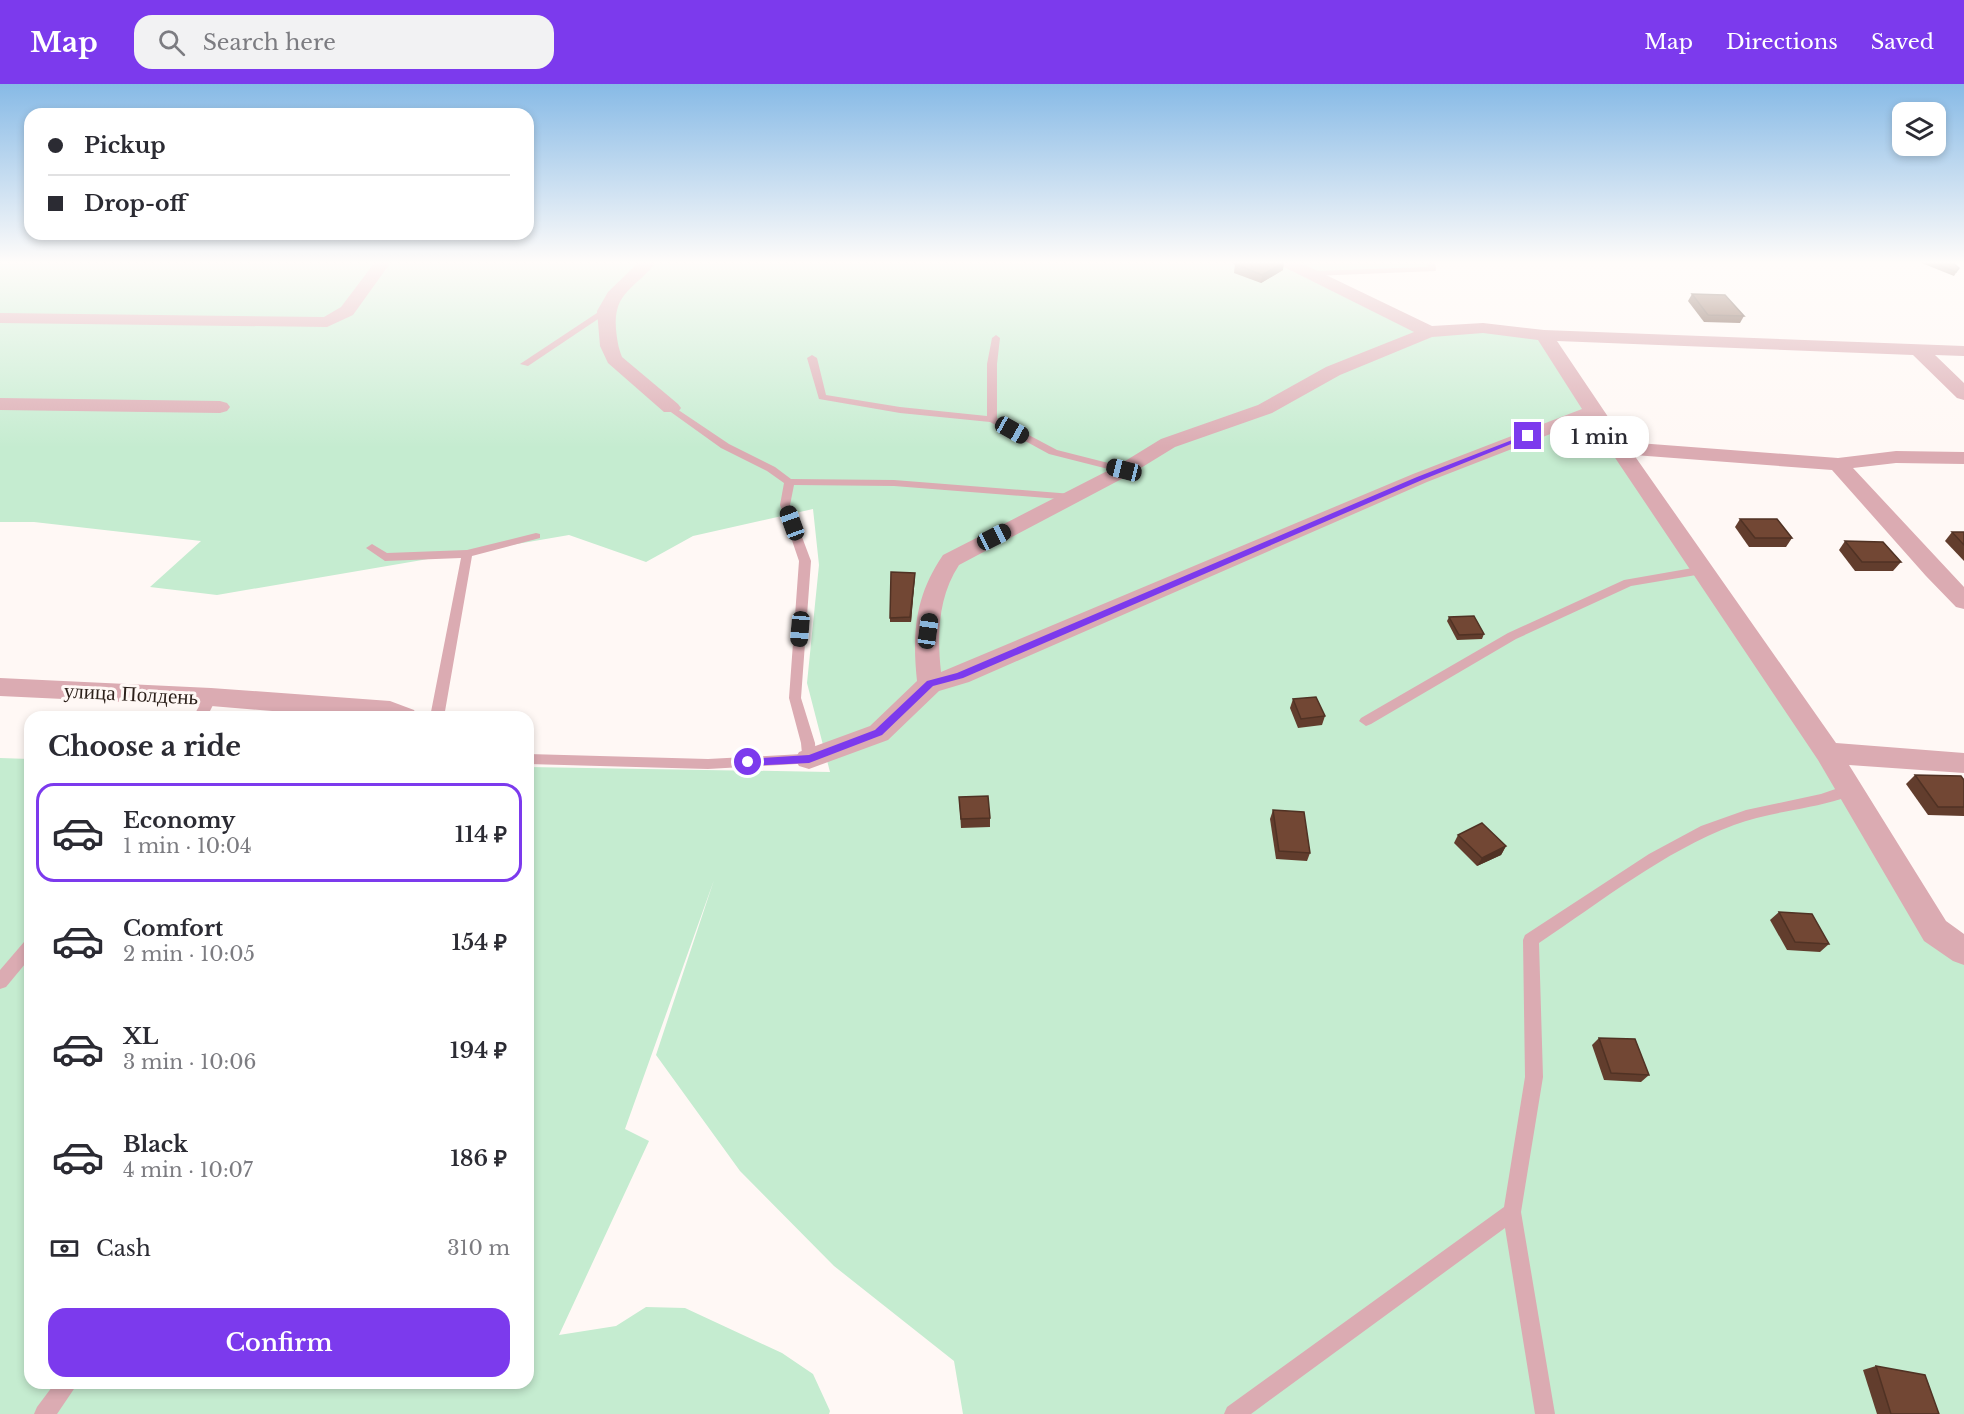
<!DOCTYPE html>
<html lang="en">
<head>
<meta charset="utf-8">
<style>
	:root { --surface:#fff; --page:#f2f2f3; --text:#2b2b33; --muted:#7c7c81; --line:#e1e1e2; --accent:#7c3aed }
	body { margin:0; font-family:"Libre Baskerville",serif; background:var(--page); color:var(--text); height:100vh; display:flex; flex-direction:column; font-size:22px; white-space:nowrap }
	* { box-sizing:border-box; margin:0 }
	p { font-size:20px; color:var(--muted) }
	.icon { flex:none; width:33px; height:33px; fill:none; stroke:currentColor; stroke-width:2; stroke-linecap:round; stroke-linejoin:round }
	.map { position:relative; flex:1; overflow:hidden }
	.drawer { position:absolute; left:24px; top:627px; width:510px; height:678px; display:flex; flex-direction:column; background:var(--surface); border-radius:18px; box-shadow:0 3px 9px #0003 }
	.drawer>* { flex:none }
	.hud { position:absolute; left:24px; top:24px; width:510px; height:132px; border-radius:18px; box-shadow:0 3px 9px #0003; display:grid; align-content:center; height:132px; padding:0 24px; background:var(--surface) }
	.controls { position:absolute; left:1892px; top:18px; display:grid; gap:12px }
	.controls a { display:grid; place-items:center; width:54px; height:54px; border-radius:12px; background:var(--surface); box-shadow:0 3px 9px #0003; font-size:30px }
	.end { position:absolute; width:27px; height:27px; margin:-14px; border:8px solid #7c3aed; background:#fff; box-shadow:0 0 0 3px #fff }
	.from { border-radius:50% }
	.bubble { position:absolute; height:42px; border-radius:18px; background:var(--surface); box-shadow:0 3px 9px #0003; font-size:20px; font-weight:600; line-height:42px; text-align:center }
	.car { position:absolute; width:18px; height:36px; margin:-18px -9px; border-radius:8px; box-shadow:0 0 4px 2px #0007; background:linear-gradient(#222 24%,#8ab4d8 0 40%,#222 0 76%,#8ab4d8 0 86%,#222 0) }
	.hud b { display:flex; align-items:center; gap:21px; height:57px; font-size:22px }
	.hud b+b { border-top:2px solid var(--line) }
	.hud i { width:15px; height:15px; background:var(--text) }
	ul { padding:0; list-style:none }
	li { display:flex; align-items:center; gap:18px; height:99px; margin:0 12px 9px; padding:0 12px; border:3px solid transparent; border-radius:18px }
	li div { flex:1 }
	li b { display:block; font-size:22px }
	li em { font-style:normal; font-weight:600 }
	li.selected { border-color:var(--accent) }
	li>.icon { width:54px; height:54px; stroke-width:1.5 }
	h2 { padding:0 24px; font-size:27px; line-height:72px }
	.pay { display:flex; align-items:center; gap:15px; height:66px; padding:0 24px; font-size:22px }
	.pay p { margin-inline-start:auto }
	.action { display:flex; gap:12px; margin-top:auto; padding:12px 24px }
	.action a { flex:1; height:69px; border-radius:18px; background:var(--accent); color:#fff; font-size:24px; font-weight:600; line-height:69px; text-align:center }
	header { display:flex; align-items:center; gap:36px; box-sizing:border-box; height:84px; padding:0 30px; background:var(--accent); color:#fff }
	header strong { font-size:28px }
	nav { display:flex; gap:33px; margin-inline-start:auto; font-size:21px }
	.search { width:420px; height:54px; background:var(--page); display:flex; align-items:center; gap:15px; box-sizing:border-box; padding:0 21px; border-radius:18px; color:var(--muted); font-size:22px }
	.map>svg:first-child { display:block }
</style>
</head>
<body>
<header>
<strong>Map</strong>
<div class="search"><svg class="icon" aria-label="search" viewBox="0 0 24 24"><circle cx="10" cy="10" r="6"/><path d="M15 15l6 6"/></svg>Search here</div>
<nav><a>Map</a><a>Directions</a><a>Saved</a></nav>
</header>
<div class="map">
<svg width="1964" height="1330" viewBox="0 0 1964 1330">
	<rect width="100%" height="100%" fill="#fff8f5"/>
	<!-- green -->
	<polygon fill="#c5ecd0" points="0,178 1431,178 1433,185 1314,190 1429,248 1483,244 1544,251 1964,867 1964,1330 963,1330 954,1277 834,1182 740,1087 656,971 714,796 625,1045 649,1057 559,1251 616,1242 646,1223 685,1224 782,1269 813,1290 830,1327 829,1330 0,1330 0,674 30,675 30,1299 528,1299 528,683 830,688 807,599 819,481 813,425 693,452 646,478 569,451 217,511 150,503 201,457 34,438 0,438"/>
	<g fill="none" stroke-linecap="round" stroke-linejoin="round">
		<!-- service -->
		<g fill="#dbabb2" fill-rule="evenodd">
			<polygon points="1427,178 1435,178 1436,187 1312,192 1302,185 1306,183 1314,187 1428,183"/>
			<polygon points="603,225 610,227 528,282 520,280"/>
			<polygon points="996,251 1000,254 997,280 997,334 1057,366 1128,384 1128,388 1124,389 1049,370 990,338 900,329 819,315 807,274 812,271 817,274 826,311 900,323 987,332 987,280 992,254"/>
			<polygon points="671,321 729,360 775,383 791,395 894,396 1072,410 1077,413 1072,416 894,402 794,401 790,421 811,477 801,614 815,659 816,675 814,679 708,685 528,680 528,670 708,675 802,670 801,659 789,614 799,477 780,421 784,399 767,387 721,364 668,326 666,324"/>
			<polygon points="536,449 540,450 540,454 472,472 444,633 430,633 461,474 385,477 366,464 372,460 387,469 467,466"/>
			<polygon points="1704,482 1710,486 1708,489 1631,502 1516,555 1371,640 1366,642 1359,637 1361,634 1508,549 1624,496"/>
			<polygon points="211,608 217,613 207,633 193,633 206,610"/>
			<path d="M1850,700L1855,701L1857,705L1855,709L1841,715C1806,726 1768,728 1734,741C1663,768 1602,817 1539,859L1543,993L1521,1128L1555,1330H1535L1505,1144L1251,1330H1224L1227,1323L1504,1123L1525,993L1523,856L1525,851L1649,770L1701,742L1746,726L1821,710Z"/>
			<polygon points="30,856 30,874 6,903 0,905 0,886 24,858"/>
			<polygon points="55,1299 78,1299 57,1330 34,1330 37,1323"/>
		</g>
		<!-- minor -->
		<g fill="#dbabb2" fill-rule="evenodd">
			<polygon points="375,178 391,178 353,231 327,243 0,239 0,229 324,233 341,223"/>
			<path d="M639,178H656C636,205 613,207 616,245C617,255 618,263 622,273L678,320L681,324L678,328H664L608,279L600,262L597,227L608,208Z"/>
			<path d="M1278,178H1299L1432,242L1483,239L1544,246L1964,262V272L1935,271L1964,299V316L1957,314L1913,271L1557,257L1625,358L1838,374L1896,367L1964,368V380L1896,379L1853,384L1964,503V525L1956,523L1926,492L1832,386L1634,371L1836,659L1964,669V689L1849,681L1946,837L1964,850V881L1953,877L1924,857L1818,676L1589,335L1427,398L969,598L939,607L888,656L809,685L799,682L795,675L799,668L870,642L917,597C912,549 915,512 943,471L1117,382L1161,355L1258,321L1326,283L1414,248L1280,181ZM1483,249L1538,256L1582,325L1413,390L941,588C937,551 938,513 959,481L1131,390L1175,363L1272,329L1340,291L1432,253Z"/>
			<polygon points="0,314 220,317 227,319 230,323 227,327 220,329 0,326"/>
			<polygon points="0,594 211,604 390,617 414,626 418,633 345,633 211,622 0,612"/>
		</g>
	</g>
	<!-- wall -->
	<g fill="#623d2d">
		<polygon points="1919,178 1952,178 1959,184 1954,192"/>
		<polygon points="1235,180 1283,186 1261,199 1234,189"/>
		<polygon points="1692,210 1744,232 1740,239 1704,238 1688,217"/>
		<polygon points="1740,435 1792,454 1786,463 1749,463 1735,443"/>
		<polygon points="1952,448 1964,448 1964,477 1945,457"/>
		<polygon points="1845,457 1901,478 1893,487 1855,487 1839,466"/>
		<polygon points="915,489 911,538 890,538 890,534"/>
		<polygon points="1449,533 1484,550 1482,555 1457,556 1447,537"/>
		<polygon points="1293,615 1325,632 1322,641 1298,644 1290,624"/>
		<polygon points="1915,691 1964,696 1964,732 1928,731 1906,700"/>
		<polygon points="959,713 990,734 990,743 961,744"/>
		<polygon points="1273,726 1310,769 1307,777 1276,775 1270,735"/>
		<polygon points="1458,751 1506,762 1501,771 1477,782 1454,759"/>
		<polygon points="1779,828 1829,860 1820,868 1787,866 1770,836"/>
		<polygon points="1599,954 1649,991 1641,998 1604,996 1592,961"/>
		<polygon points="1876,1282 1939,1330 1877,1330 1863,1286"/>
	</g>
	<!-- shaded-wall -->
	<g fill="#503224">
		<polygon points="1284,178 1283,186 1261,199 1262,191"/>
		<polygon points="915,489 915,493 911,538 910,533"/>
		<polygon points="1506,762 1501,771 1477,782 1482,774"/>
	</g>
	<!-- building -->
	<g fill="#724734" stroke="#503224" stroke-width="1.5">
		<polygon points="1239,178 1284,178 1262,191 1235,180"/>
		<polygon points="1932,178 1952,178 1959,184 1956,188"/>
		<polygon points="1692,210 1725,211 1744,232 1708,231"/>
		<polygon points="1740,435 1777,435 1792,454 1755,454"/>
		<polygon points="1952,448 1964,448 1964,461"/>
		<polygon points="1845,457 1883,458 1901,478 1862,478"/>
		<polygon points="891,488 915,489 910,533 890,534"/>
		<polygon points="1474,532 1484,550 1459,551 1449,533"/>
		<polygon points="1316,613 1325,632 1301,635 1293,615"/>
		<polygon points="1915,691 1961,692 1964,696 1964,723 1938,723"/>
		<polygon points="988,712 990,734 961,735 959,713"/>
		<polygon points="1273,726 1304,728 1310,769 1279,767"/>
		<polygon points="1482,739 1506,762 1482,774 1458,751"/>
		<polygon points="1779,828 1812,830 1829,860 1795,858"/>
		<polygon points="1599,954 1635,955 1649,991 1611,989"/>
		<polygon points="1876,1282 1925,1291 1939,1330 1891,1330"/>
	</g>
	<!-- sky -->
	<linearGradient id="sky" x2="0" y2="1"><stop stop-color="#87bae6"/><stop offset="0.49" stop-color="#fffcfa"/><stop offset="1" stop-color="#fffcfa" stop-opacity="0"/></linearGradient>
	<rect width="1964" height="364" fill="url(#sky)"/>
	<!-- route -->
	<polygon fill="#7c3aed" points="1525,351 1531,352 1422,396 963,594 933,602 882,651 809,679 748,682 743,678 748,675 809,671 875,646 927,597 957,589 1417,393"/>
	<g text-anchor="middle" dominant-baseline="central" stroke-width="6" stroke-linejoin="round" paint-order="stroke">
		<!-- street labels -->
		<g font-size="21" fill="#2c201a" stroke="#fff8f5">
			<text transform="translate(131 610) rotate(3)">улица Полдень</text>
		</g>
	</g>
</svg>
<div class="controls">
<a><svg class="icon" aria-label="layers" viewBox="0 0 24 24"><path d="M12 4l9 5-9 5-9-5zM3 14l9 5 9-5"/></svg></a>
</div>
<i class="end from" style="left:748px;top:678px"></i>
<i class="end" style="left:1528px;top:352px"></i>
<div class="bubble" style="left:1550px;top:332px;width:99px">1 min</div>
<i class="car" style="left:1012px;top:346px;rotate:119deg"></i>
<i class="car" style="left:1124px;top:386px;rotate:284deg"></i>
<i class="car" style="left:792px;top:439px;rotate:340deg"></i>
<i class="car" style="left:994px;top:453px;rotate:63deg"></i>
<i class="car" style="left:800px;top:545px;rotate:185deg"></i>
<i class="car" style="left:928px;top:547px;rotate:8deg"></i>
<div class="hud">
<b><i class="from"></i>Pickup</b>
<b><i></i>Drop-off</b>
</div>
<section class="drawer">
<h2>Choose a ride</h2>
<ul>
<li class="selected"><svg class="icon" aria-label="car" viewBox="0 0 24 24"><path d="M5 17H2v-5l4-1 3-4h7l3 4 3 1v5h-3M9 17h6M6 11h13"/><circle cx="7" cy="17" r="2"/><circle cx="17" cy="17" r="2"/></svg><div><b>Economy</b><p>1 min · 10:04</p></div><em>114 ₽</em></li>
<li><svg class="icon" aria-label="car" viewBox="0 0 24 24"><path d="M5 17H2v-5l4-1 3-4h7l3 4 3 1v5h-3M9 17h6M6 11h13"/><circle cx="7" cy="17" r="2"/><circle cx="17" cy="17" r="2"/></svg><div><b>Comfort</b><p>2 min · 10:05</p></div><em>154 ₽</em></li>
<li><svg class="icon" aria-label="car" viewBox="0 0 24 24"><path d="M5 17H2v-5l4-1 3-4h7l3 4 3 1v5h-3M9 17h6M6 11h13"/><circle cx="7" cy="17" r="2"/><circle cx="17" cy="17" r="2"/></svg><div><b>XL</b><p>3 min · 10:06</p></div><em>194 ₽</em></li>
<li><svg class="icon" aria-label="car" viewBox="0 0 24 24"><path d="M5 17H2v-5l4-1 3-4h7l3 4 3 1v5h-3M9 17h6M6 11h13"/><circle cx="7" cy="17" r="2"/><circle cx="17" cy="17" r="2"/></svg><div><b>Black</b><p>4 min · 10:07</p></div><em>186 ₽</em></li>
</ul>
<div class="pay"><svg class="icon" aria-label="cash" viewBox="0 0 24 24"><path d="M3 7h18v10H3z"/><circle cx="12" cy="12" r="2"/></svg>Cash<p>310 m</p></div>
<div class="action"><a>Confirm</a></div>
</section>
</div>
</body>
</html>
